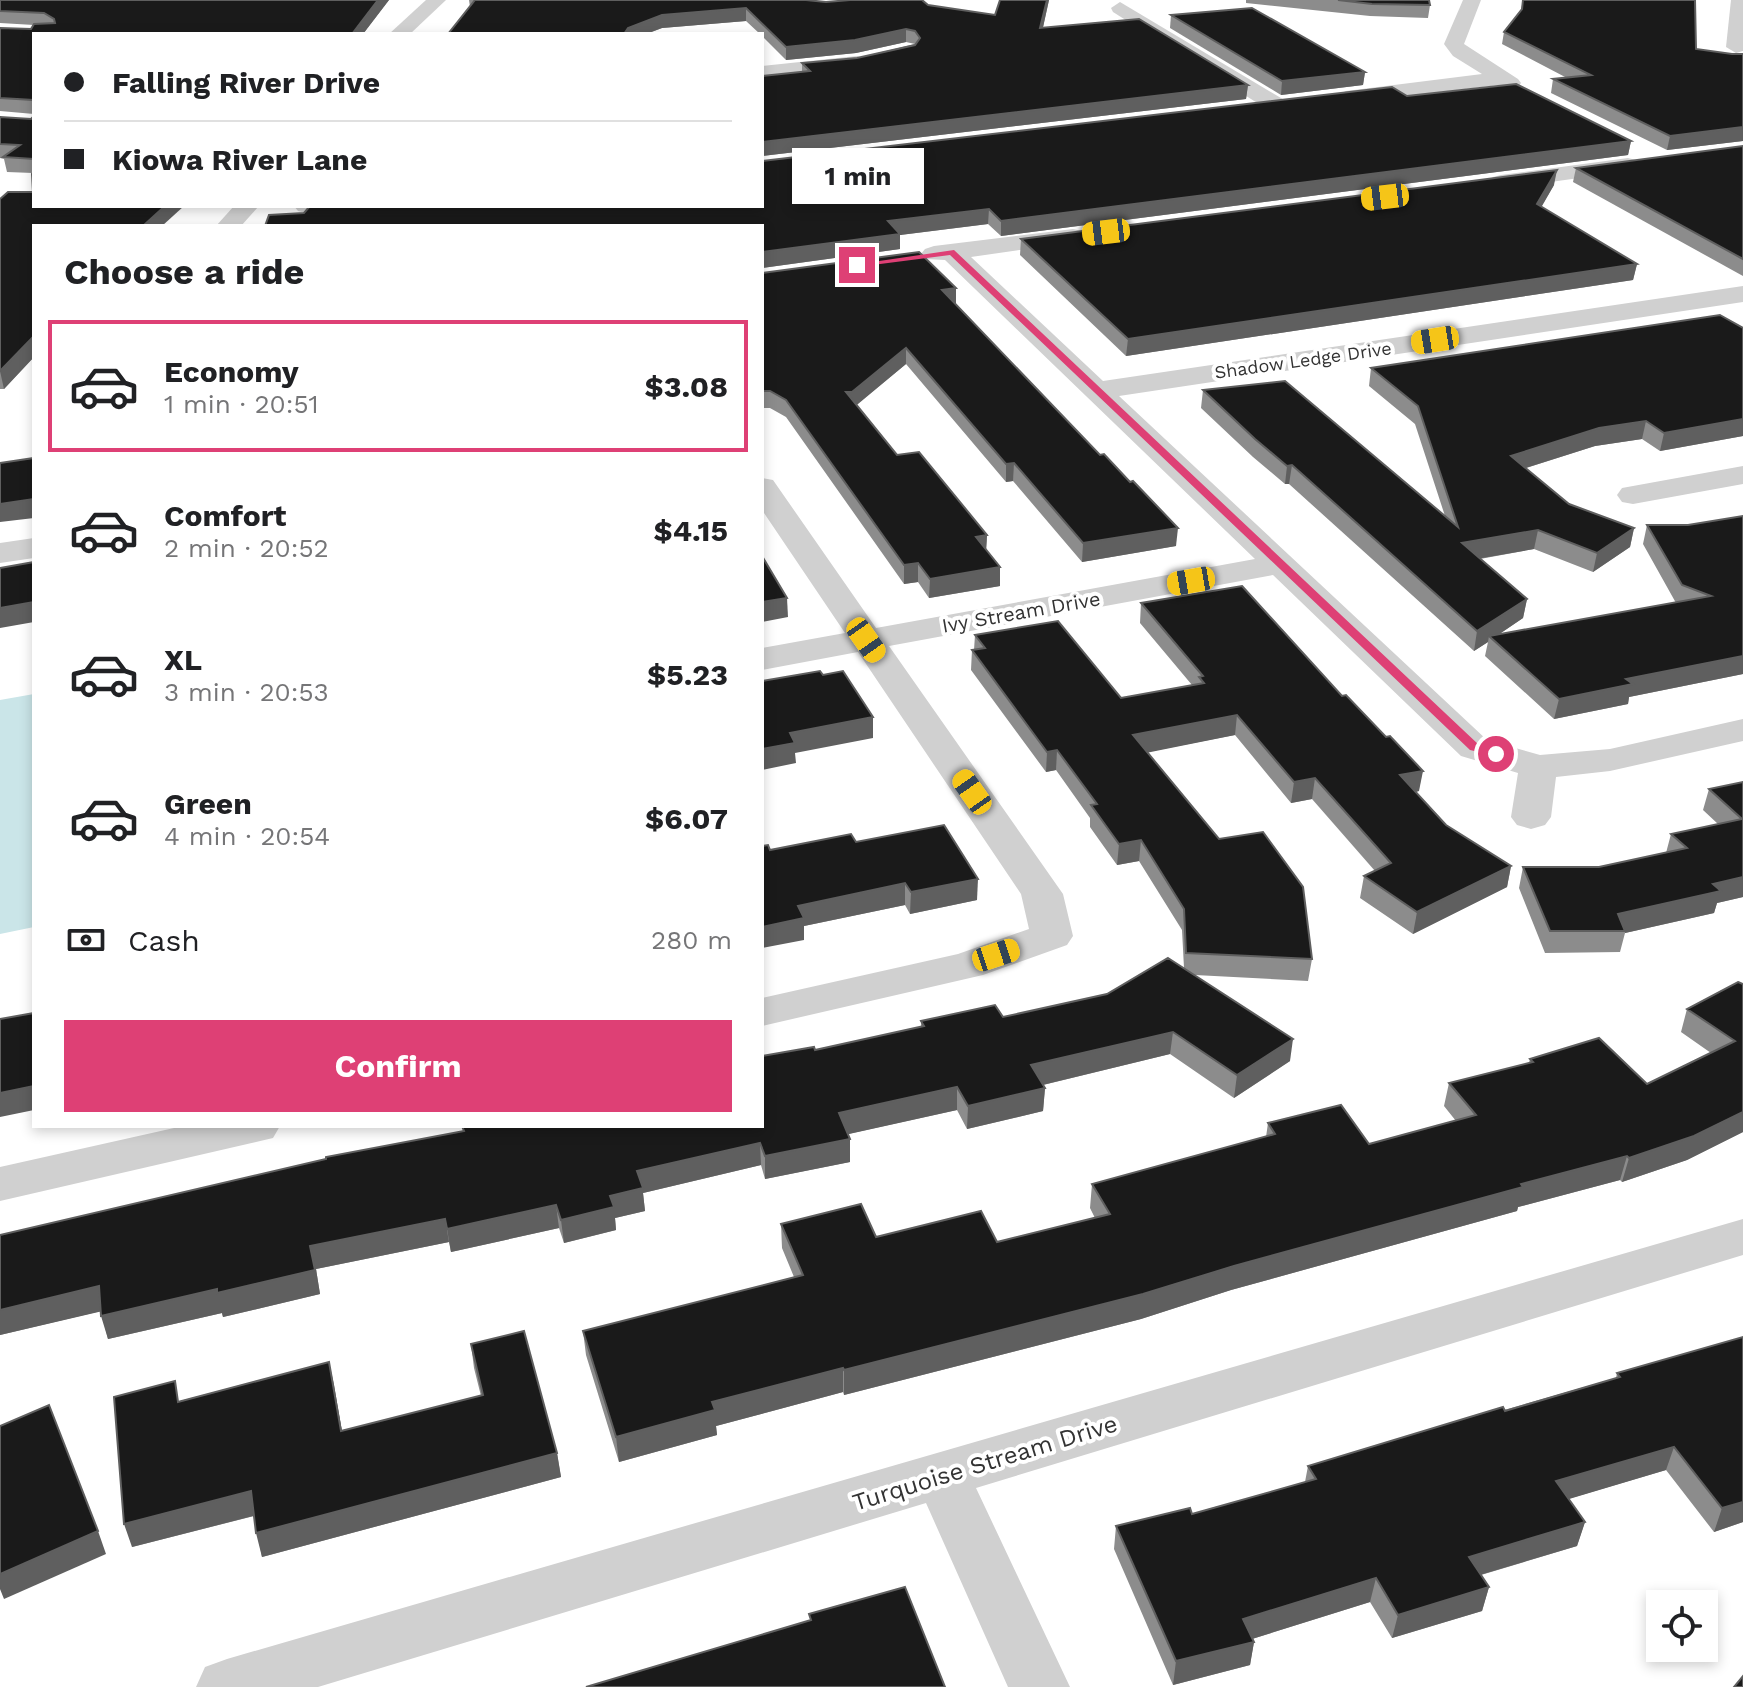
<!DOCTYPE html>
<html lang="en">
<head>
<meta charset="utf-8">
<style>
	:root { --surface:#fff; --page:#f2f2f2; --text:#202124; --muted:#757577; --line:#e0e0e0; --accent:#de4075 }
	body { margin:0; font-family:"Work Sans",sans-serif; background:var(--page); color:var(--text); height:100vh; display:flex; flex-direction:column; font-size:30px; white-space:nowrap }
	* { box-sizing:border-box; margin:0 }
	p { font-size:26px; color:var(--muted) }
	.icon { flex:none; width:44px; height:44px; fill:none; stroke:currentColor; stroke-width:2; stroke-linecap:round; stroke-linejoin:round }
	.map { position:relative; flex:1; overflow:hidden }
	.sheet { position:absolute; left:32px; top:224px; width:732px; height:904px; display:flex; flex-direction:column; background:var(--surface); border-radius:0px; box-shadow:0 4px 12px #0003 }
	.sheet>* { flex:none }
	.top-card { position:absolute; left:32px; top:32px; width:732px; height:176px; border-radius:0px; box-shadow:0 4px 12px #0003; display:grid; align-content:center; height:176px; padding:0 32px; background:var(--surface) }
	.fabs { position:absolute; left:1646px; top:1590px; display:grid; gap:16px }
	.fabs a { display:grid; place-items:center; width:72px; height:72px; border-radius:0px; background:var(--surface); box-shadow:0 4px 12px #0003; font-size:40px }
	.end { position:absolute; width:36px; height:36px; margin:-18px; border:10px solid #de4075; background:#fff; box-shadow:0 0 0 4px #fff }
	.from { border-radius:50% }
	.bubble { position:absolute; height:56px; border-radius:0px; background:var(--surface); box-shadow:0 4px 12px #0003; font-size:26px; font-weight:700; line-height:56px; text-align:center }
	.car { position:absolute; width:24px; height:48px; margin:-24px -12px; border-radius:10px; box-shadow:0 0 6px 2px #0007; background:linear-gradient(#f5c518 24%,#345 0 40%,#f5c518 0 76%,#345 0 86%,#f5c518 0) }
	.top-card b { display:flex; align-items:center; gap:28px; height:76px; font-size:30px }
	.top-card b+b { border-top:2px solid var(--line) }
	.top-card i { width:20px; height:20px; background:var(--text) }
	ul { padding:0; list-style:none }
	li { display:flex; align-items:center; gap:24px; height:132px; margin:0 16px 12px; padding:0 16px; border:4px solid transparent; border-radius:0px }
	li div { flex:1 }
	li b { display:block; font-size:30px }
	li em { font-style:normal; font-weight:700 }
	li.active { border-color:var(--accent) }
	li>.icon { width:72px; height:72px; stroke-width:1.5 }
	h2 { padding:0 32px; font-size:36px; line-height:96px }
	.pay { display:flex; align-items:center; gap:20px; height:88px; padding:0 32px; font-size:30px }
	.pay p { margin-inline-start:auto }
	.button { display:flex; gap:16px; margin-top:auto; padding:16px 32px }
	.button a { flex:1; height:92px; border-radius:0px; background:var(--accent); color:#fff; font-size:32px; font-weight:700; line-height:92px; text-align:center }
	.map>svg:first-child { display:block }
</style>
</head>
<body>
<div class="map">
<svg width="1743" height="1687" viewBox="0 0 1743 1687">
	<rect width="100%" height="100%" fill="#fff"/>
	<!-- water -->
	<polygon fill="#cae5e8" points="34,694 34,927 0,934 0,700"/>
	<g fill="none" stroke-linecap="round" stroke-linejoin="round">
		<!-- street -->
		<g fill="#d0d0d0" fill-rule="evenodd">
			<polygon points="426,0 446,0 410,34 389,34"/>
			<polygon points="1463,0 1481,0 1464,44 1518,79 1521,83 1518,87 1511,89 1499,85 1346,103 1339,101 1335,97 1346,91 1482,74 1453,56 1444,44"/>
			<polygon points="1731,0 1743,0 1743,51 1736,53 1726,47"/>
			<polygon points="1120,2 1286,101 1289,106 1286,111 1270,111 1113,12 1111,8"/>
			<polygon points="857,56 864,58 867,62 864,66 762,78 762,66"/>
			<polygon points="1628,158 1636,160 1639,165 1636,170 1501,189 1493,187 1489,182 1493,177 1501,175"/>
			<polygon points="234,206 259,206 241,226 216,226"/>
			<path d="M294,206H363L359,211C341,216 316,216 298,211Z"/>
			<polygon points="1073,229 1082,231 1085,236 1082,241 971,257 1103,381 1743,286 1743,302 1119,396 1487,740 1540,755 1610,749 1743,719 1743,741 1610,771 1556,777 1551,817 1545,825 1531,829 1517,825 1511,817 1518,773 1461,756 1273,575 889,646 1063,894 1073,936 1067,945 983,975 762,1026 762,998 958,954 1029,929 1021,894 858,652 762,670 762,648 845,633 762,510 762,478 773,480 876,628 1255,559 945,260 925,259 921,254 925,249 934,246"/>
			<polygon points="1743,466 1743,484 1633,504 1622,502 1617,495 1622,488"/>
			<polygon points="34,538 34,558 0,563 0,543"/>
			<polygon points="183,1126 280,1126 273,1138 256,1142 0,1201 0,1167"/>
			<polygon points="1743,1219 1743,1255 976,1488 1070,1687 1008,1687 926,1503 318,1687 196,1687 205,1667 227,1659"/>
		</g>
	</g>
	<!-- wall -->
	<g fill="#8c8c8c">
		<polygon points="0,0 389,0 363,34 34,34 34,357 4,389 0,389 0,199 33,192 33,173 7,172 4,159 0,158 0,117 31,119 34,116 34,114 0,111 0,28 31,29 34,25 0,23"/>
		<polygon points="469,0 806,0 826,2 928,5 995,15 1000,0 1049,0 1043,27 1248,85 1246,99 762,156 762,76 802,72 802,63 857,58 915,44 906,42 856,53 786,60 762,36 762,34 760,34 746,21 662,28 646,34 448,34 470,7"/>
		<polygon points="1246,0 1429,0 1430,5 1428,18 1370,16 1246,3"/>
		<polygon points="1523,0 1696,49 1732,54 1743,54 1743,141 1667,150 1551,93 1553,79 1567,78 1502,44 1504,32 1521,10"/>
		<polygon points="1171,15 1365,72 1363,85 1281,95 1170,28"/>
		<polygon points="1407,96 1631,141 1628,155 1001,236 988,224 900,235 900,249 762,268 762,206"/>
		<polygon points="1743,146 1743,276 1573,182 1576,168"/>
		<polygon points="1554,185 1541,207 1637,264 1633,280 1126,356 1020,255 1021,239"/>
		<polygon points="762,273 956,288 956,304 1176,546 1082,562 1013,481 1006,482 906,364 856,405 897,455 987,535 986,550 1000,586 929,598 918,582 904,584 786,417 770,408 762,408"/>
		<polygon points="1743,328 1743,436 1660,451 1642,439 1595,446 1526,468 1569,504 1634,528 1630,547 1593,572 1534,549 1480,559 1527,599 1523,618 1498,635 1676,603 1643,544 1647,525 1688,525 1743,674 1629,697 1628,704 1554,719 1485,656 1488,642 1474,651 1289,484 1285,484 1253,457 1201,408 1203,390 1445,516 1415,424 1369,386 1371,368"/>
		<polygon points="1141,603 1419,791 1416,792 1446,825 1511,866 1507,887 1413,934 1360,898 1364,876 1375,871 1312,799 1291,803 1235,735 1147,752 1312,959 1308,981 1195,975 1290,1061 1234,1098 1170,1054 1043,1085 1045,1088 1043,1111 967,1129 957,1110 848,1134 850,1162 765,1179 761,1165 643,1193 645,1211 615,1218 616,1230 564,1243 559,1228 451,1252 449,1242 316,1269 320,1294 223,1317 222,1313 108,1339 101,1311 0,1335 0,1235 463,1131 815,1050 921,1027 921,1021 1003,1017 1107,994 1184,968 1182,930 1139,861 1117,865 1090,827 1090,818 1056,770 1046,772 971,670 972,650 974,650 975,635 1121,698 1192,685 1140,623"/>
		<polygon points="1743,782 1743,897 1717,903 1714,913 1625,933 1620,952 1545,953 1519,888 1523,867 1599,867 1666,853 1671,834 1718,824 1703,810 1709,789"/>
		<polygon points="856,842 977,900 910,914 905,905 804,926 804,940 770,850"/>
		<polygon points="1743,984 1743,1132 1687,1160 1622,1182 1620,1180 1518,1207 1517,1211 1231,1290 1141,1319 844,1395 843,1392 716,1426 717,1435 619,1462 586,1355 583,1331 794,1277 782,1248 781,1224 876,1237 997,1242 1095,1218 1090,1208 1092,1184 1266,1137 1268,1123 1369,1144 1456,1121 1444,1106 1449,1083 1529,1063 1530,1059 1647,1084 1711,1053 1681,1032 1687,1009"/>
		<polygon points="471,1344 557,1453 561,1477 262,1557 254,1516 132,1547 180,1401 329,1362 342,1431 481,1396 474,1368"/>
		<polygon points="1617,1373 1743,1522 1714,1532 1666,1470 1568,1499 1585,1522 1577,1546 1481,1575 1489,1587 1482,1611 1392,1638 1370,1602 1252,1639 1254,1642 1250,1665 1173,1685 1114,1549 1116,1526 1192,1514 1305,1482 1308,1466 1616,1378"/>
	</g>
	<!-- shaded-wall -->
	<g fill="#5f5f5f">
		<polygon points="378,0 389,0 363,34 352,34"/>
		<polygon points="1047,0 1049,0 1040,41 1040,28"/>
		<polygon points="746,8 746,21 662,28 646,34 624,34 628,28 662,15"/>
		<polygon points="906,29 906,42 856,53 786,60 786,47"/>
		<polygon points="1365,72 1363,85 1281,95 1282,81"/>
		<polygon points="1248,85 1246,99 762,156 762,142"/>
		<polygon points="1743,127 1743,141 1667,150 1670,136"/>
		<polygon points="1631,141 1628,155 1001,236 1001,221"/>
		<polygon points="1557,170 1554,185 1534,220 1537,204"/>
		<polygon points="165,206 184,206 162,226 143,226"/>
		<polygon points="989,209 988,224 900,235 900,249 762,268 762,252 888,221"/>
		<polygon points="1637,264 1633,280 1126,356 1128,339"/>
		<polygon points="956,288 956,304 942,290"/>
		<polygon points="34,336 34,357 4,389 0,371"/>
		<polygon points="906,348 906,364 852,409 846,392"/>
		<polygon points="1743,419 1743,436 1660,451 1664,433"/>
		<polygon points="1646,421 1642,439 1595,446 1507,474 1511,456 1599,428"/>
		<polygon points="1014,463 1013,481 1006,482 1006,464"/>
		<polygon points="1292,465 1289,484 1285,484 1287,466"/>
		<polygon points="34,499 34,518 0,522 0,504"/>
		<polygon points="1178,528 1176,546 1082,562 1083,543"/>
		<polygon points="1634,528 1630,547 1593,572 1597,553"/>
		<polygon points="1538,530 1534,549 1459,562 1462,543"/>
		<polygon points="987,535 986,553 976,537"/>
		<polygon points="918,563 918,582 904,584 904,565"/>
		<polygon points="1000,567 1000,586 929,598 930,579"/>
		<polygon points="787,598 788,617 762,622 762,602"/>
		<polygon points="1527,599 1523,618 1492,639 1489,636 1488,642 1474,651 1477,631"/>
		<polygon points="34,602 34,622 0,628 0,608"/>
		<polygon points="1743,656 1743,674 1629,697 1628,704 1554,719 1559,699 1626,679"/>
		<polygon points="1237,715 1235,735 1131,756 1133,735"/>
		<polygon points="873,717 873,738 795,753 796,763 762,770 762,749 790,733"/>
		<polygon points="1057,750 1056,770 1046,772 1047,752"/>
		<polygon points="1423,771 1419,791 1396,796 1400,775"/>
		<polygon points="1315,778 1312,799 1291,803 1294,782"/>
		<polygon points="1141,840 1139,861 1117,865 1119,844"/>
		<polygon points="1511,866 1507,887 1413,934 1417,912"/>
		<polygon points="1743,877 1743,897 1717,903 1714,913 1625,933 1625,931 1618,914 1713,884"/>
		<polygon points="978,879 977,900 910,914 911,892"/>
		<polygon points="905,883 905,905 804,926 804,940 762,948 762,927 798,906"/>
		<polygon points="1173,1032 1170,1054 1030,1088 1031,1065"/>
		<polygon points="1293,1039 1290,1061 1234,1098 1237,1075"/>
		<polygon points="34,1086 34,1110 0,1117 0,1093"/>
		<polygon points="957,1087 957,1110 840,1136 839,1113"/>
		<polygon points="1045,1088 1043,1111 967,1129 968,1106"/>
		<polygon points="1743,1112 1743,1132 1687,1160 1622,1182 1629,1158"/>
		<polygon points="850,1139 850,1162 765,1179 765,1156"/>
		<polygon points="760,1143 761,1165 643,1193 645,1211 615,1218 616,1230 564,1243 561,1220 610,1196 637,1171"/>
		<polygon points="1627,1156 1620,1180 1518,1207 1517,1211 1231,1290 1141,1319 844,1395 844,1370 1234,1266 1521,1184"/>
		<polygon points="556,1205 559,1228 451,1252 447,1229"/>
		<polygon points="445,1219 449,1242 316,1269 320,1294 223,1317 222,1313 108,1339 101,1316 310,1246"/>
		<polygon points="99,1286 107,1310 0,1335 0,1310"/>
		<polygon points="329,1362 334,1385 346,1455 341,1431"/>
		<polygon points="843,1368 843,1392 716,1426 717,1435 619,1462 616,1437 712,1402"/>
		<polygon points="1674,1447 1666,1470 1549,1505 1556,1481"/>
		<polygon points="557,1453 561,1477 262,1557 256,1533"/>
		<polygon points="251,1491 257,1515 132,1547 124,1524"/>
		<polygon points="1743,1502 1743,1522 1714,1532 1722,1508"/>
		<polygon points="1585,1522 1577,1546 1463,1580 1469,1557"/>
		<polygon points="98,1531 106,1554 4,1599 0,1589 0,1574"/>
		<polygon points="1376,1578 1370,1602 1239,1643 1243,1619"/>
		<polygon points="1489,1587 1482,1611 1392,1638 1398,1615"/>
		<polygon points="1254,1642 1250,1665 1173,1685 1176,1661"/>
	</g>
	<!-- building -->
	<g fill="#1a1a1a" stroke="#5f5f5f" stroke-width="2">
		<polygon points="0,0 378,0 352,34 34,34 34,159 3,157 20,145 0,144 0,117 31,119 34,116 33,100 0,98 0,28 31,29 34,24 55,23 54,19 44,13 0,11"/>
		<polygon points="475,0 806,0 826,2 850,0 922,0 928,5 995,15 1000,0 1047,0 1040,28 1139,19 1248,85 762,142 762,76 810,71 802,63 857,58 915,45 920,38 915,31 906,29 855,40 786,47 746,8 662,15 628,28 624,34 448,34"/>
		<polygon points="1338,0 1429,0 1430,5 1372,4"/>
		<polygon points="1523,0 1695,0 1696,49 1732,54 1743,54 1743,127 1670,136 1553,79 1591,75 1504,32 1522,9"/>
		<polygon points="1252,8 1365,72 1282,81 1171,15"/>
		<polygon points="1516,84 1631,141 1001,221 989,209 888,221 900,234 762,252 762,226 265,226 269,215 304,213 310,206 762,206 762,161 1392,87 1407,96"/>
		<polygon points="1743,146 1743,259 1576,168"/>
		<polygon points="1557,170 1537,204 1637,264 1128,339 1021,239"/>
		<polygon points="34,172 34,206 165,206 143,226 34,226 34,336 0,371 0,199 8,192 33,192 32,174"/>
		<polygon points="919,252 956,288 942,290 1100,455 1104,454 1130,482 1133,481 1178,528 1083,543 1014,463 1006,464 906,348 852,392 846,392 897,455 919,452 987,535 976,537 1000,567 930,579 918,563 904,565 786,400 770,391 762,391 762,273"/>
		<polygon points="1720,315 1743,328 1743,419 1664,433 1646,421 1599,428 1511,456 1569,504 1634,528 1597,553 1538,530 1462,543 1527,599 1477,631 1292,465 1287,466 1255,439 1203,390 1285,381 1458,527 1418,406 1371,368"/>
		<polygon points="34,458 34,499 0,504 0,463"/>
		<polygon points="1743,516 1743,656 1626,679 1633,684 1559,699 1489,636 1711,596 1682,585 1647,525 1688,525"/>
		<polygon points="762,556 787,598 762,602"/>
		<polygon points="34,562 34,602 0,608 0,568"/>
		<polygon points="1242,586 1342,696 1346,695 1386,737 1390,736 1423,771 1400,775 1446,825 1511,866 1417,912 1364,876 1391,863 1315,778 1294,782 1237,715 1133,735 1219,839 1263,832 1303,887 1312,959 1186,953 1184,909 1141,840 1119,844 1091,805 1097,804 1057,750 1047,752 972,650 985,648 975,635 1058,621 1121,698 1204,683 1199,677 1203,676 1141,603"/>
		<polygon points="820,671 823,675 843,671 873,717 790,733 795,743 762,749 762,681"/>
		<polygon points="1743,782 1743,877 1713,884 1721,891 1618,914 1625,931 1550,931 1523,867 1599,867 1687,848 1671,834 1742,819 1709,789"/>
		<polygon points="944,825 978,879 911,892 905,883 798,906 804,918 762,927 762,846 768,845 770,850 851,834 856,842"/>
		<polygon points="1168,958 1293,1039 1237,1075 1173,1032 1031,1065 1045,1088 968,1106 957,1087 839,1113 850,1139 765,1156 760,1143 637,1171 643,1188 610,1196 614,1207 561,1220 556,1205 447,1229 445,1219 310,1246 315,1270 217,1293 217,1289 101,1316 99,1286 0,1310 0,1235 326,1159 326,1157 464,1131 462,1126 762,1126 762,1056 814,1047 815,1050 924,1026 921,1021 995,1005 1003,1017 1107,994"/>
		<polygon points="1738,982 1743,984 1743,1112 1694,1136 1629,1158 1627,1156 1521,1184 1523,1187 1234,1266 1143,1294 844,1370 843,1368 712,1402 715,1410 616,1437 583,1331 803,1275 781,1224 861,1204 876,1237 981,1211 997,1242 1110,1214 1092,1184 1275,1134 1268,1123 1341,1105 1369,1144 1476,1115 1449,1083 1533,1062 1530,1059 1599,1038 1647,1084 1735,1041 1687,1009"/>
		<polygon points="34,1013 34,1086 0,1093 0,1019"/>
		<polygon points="524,1331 557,1453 256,1533 251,1491 124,1524 114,1397 175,1381 178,1402 329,1362 341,1431 483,1395 471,1344"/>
		<polygon points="1743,1337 1743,1502 1722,1508 1674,1447 1556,1481 1585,1522 1469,1557 1489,1587 1398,1615 1376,1578 1243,1619 1254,1642 1176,1661 1116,1526 1190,1508 1192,1514 1316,1479 1308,1466 1503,1407 1505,1411 1620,1377 1617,1373"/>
		<polygon points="49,1405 98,1531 0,1574 0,1426"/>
		<polygon points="905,1587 945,1687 586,1687 811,1620 809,1614"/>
		<polygon points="1743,1676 1743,1687 1734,1687"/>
	</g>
	<!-- route -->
	<polygon fill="#de4075" points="954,250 1479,745 1500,752 1500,757 1470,750 950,255 857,267 852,265"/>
	<g text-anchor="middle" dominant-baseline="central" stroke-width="8" stroke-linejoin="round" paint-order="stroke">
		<!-- far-street labels -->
		<g font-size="18" fill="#333" stroke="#fff">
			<text transform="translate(1303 360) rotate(-8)">Shadow Ledge Drive</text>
		</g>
		<!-- street labels -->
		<g font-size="20" fill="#333" stroke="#fff">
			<text transform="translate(1021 612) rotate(-10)">Ivy Stream Drive</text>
		</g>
		<!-- near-street labels -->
		<g font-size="24" fill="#333" stroke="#fff">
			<text transform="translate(985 1463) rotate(-17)">Turquoise Stream Drive</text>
		</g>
	</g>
</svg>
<div class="fabs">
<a><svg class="icon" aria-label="locate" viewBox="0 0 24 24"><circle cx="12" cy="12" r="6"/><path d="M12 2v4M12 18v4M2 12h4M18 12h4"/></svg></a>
</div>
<i class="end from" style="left:1496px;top:754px"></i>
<i class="end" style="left:857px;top:265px"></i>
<div class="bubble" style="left:792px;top:148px;width:132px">1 min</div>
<i class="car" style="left:1385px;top:197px;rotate:263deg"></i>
<i class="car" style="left:1106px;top:232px;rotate:263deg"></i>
<i class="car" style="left:1435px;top:340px;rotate:261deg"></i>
<i class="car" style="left:1191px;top:581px;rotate:260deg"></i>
<i class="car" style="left:866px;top:640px;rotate:145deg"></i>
<i class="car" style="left:972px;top:792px;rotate:325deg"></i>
<i class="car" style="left:996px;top:955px;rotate:72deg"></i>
<div class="top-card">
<b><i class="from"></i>Falling River Drive</b>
<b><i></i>Kiowa River Lane</b>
</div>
<section class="sheet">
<h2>Choose a ride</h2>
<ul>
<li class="active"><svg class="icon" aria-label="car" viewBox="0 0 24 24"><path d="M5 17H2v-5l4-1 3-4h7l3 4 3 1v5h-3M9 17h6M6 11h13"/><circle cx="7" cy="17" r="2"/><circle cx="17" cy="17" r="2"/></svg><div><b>Economy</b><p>1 min · 20:51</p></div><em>$3.08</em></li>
<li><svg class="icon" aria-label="car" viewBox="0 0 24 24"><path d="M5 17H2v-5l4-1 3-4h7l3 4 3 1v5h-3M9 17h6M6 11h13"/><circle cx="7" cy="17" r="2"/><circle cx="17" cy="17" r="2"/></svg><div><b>Comfort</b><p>2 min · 20:52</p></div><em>$4.15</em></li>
<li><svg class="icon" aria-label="car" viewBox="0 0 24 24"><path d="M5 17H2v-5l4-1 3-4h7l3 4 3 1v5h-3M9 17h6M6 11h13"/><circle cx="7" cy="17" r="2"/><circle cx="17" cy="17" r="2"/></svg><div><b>XL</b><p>3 min · 20:53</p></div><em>$5.23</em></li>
<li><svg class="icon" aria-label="car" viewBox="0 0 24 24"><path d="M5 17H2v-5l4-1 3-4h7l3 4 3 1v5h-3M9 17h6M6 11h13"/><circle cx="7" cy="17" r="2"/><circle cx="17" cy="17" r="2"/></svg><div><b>Green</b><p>4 min · 20:54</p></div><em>$6.07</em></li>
</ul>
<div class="pay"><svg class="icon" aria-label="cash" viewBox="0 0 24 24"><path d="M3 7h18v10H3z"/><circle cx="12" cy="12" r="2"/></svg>Cash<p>280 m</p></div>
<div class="button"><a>Confirm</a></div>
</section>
</div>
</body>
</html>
